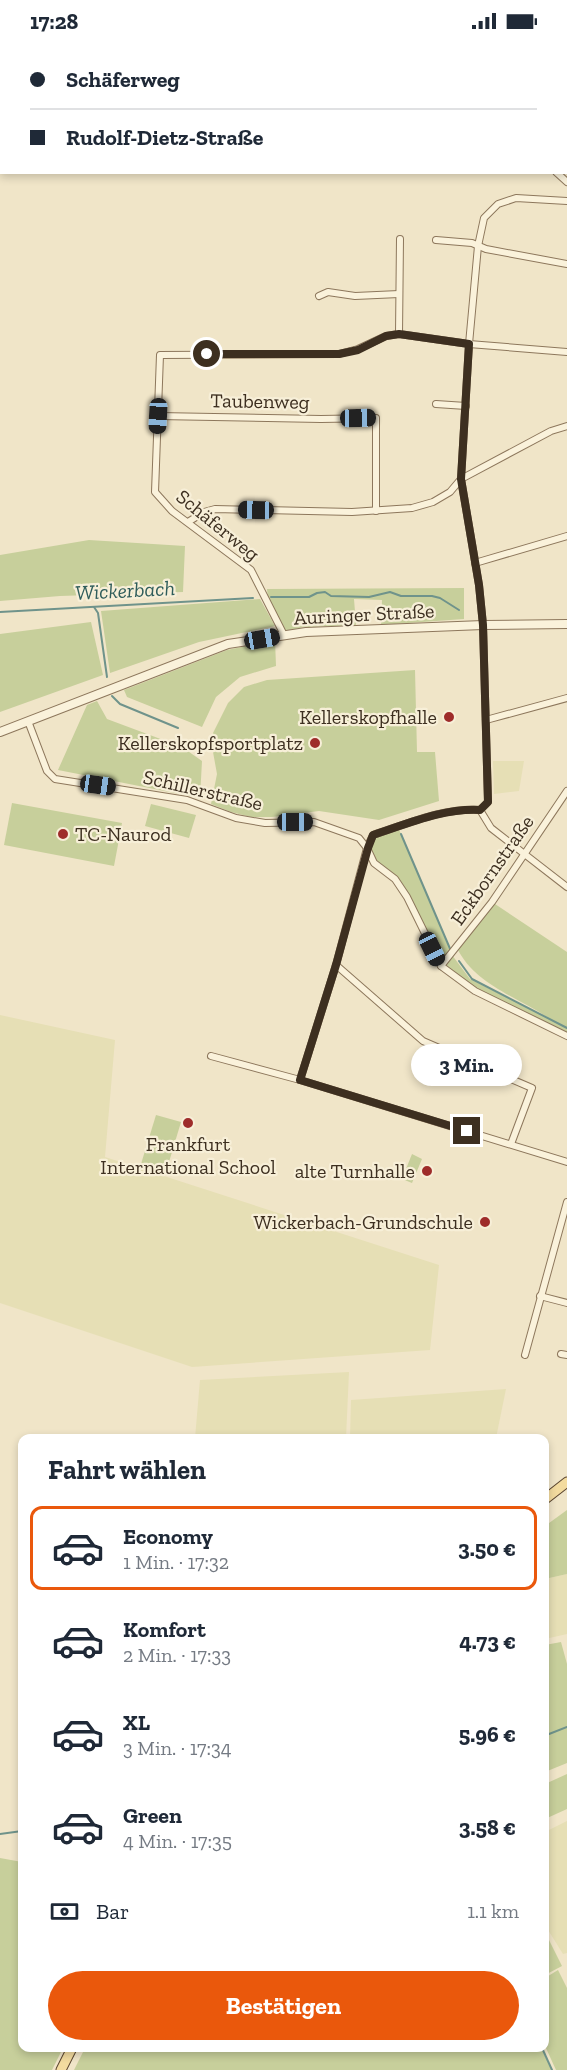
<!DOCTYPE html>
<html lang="de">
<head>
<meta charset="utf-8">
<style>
	:root { --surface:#fff; --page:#f2f2f3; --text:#1f2937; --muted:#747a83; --line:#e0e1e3; --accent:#ea580c }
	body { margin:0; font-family:"Zilla Slab",serif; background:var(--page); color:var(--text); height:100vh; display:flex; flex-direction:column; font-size:22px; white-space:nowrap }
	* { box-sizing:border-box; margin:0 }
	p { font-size:20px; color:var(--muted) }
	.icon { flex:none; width:33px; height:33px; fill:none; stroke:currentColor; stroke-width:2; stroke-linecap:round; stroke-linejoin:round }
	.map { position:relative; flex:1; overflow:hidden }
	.drawer { position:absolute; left:18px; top:1392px; width:531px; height:618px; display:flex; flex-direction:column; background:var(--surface); border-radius:12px; box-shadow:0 3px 9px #0003 }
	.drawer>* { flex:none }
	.top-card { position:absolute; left:0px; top:0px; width:567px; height:132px; box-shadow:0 3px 9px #0003; display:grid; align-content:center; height:132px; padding:0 30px; background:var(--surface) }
	.end { position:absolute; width:27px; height:27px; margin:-14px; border:8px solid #3d2f20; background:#fff; box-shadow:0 0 0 3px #fff }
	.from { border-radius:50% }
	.bubble { position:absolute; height:42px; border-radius:21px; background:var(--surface); box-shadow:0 3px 9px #0003; font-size:20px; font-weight:800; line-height:42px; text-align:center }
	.car { position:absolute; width:18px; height:36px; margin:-18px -9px; border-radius:8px; box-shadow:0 0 4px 2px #0007; background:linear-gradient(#222 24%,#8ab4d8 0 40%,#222 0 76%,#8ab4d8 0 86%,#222 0) }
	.top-card b { display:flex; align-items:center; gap:21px; height:57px; font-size:22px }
	.top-card b+b { border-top:2px solid var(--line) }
	.top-card i { width:15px; height:15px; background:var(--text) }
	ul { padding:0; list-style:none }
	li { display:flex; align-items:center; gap:18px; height:84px; margin:0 12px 9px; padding:0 18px; border:3px solid transparent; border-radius:12px }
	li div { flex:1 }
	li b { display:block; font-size:22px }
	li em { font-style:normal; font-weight:800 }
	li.active { border-color:var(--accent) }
	li>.icon { width:54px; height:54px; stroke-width:1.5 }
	h2 { padding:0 30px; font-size:27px; line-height:72px }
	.pay { display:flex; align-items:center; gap:15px; height:66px; padding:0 30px; font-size:22px }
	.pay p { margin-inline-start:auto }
	.cta { display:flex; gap:12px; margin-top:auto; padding:12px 30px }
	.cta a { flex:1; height:69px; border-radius:36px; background:var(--accent); color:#fff; font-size:24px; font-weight:800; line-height:69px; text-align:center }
	.status { display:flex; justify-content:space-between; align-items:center; height:42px; padding:0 30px; background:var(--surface); direction:ltr }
	.status svg { height:16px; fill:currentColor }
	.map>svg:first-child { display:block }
</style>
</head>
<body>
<div class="status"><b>17:28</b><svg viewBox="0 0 49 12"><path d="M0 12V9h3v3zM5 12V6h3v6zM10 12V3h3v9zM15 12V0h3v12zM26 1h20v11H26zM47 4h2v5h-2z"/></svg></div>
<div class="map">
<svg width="567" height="2028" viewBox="0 0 567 2028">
	<rect width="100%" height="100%" fill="#f0e5c8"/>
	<!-- farmland -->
	<g fill="#e6dfb5">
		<polygon points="467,0 558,0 559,1 468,2"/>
		<polygon points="493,719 524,719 519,749 494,752"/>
		<polygon points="0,973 115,998 105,1115 439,1223 430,1308 192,1325 0,1261"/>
		<polygon points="349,1330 346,1396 195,1396 200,1338"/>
		<polygon points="506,1347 496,1396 350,1396 351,1358"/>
		<polygon points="567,1532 567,1592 545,1597 545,1537"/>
		<polygon points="567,1779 567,1911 563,1912 545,1883 544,1811 549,1788"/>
	</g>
	<!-- green -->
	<g fill="#c7cf9b">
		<polygon points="89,498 185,504 183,550 60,554 0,559 0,513"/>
		<polygon points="464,546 464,577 381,583 382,558 354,557 356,583 304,585 285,589 268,557 267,547"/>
		<polygon points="260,557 275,584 199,600 110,631 101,569"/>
		<polygon points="91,580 103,633 0,670 0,592"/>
		<polygon points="275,598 276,624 240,635 216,655 202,685 127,655 124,648 227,608"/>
		<polygon points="415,628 417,710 435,710 439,759 379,778 319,769 272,775 251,775 231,770 211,762 217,732 213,710 213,691 228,661 244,645 267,638"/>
		<polygon points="97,659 107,677 182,705 202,719 200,756 58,728 87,663"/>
		<polygon points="12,761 122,781 114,824 4,803"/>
		<polygon points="151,762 196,773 189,796 145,784"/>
		<path d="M398,785L452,913L470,937L550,977C518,955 475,943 457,906L492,860L567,910V994L475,949L441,924L395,837L374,821L367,806L373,793Z"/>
		<polygon points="156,1073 181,1080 166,1130 141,1122"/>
		<polygon points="412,1112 422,1117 412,1141 402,1137"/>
		<polygon points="567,1468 567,1532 545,1537 545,1484"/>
		<polygon points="561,1600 567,1622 567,1721 545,1730 545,1603"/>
		<polygon points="567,1732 567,1767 545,1777 545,1742"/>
		<polygon points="0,1816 22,1820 22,2006 63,2006 52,2028 0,2028"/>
		<polygon points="545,1890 562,1924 545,1933 544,1933"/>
		<polygon points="558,1928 567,1946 567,2028 556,2028 545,2004 545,1936"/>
		<polygon points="85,2006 541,2006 552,2028 74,2028"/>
	</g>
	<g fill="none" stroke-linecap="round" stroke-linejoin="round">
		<!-- stream -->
		<g stroke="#6f938b" stroke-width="2">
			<polyline points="271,555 309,555 317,551 325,550 331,554 369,555 390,550 401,554 432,554 440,556 459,568"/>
			<polyline points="94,565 98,571 107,635"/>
			<polyline points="0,570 253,556"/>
			<polyline points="112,654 120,662 178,686"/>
			<polyline points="401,792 451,909"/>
			<polyline points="459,919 472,937 567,986"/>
			<polyline points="544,1694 567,1685"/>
			<polyline points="0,1792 22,1789"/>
			<polyline points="542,2006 552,2028"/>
		</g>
		<defs>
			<g id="minor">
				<polyline points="566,90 567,90"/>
				<polyline points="556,130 567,140"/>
				<polyline points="436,198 472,201 486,207 567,222"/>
				<polyline points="319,254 328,250 355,254 399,252"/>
				<polyline points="399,292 400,197"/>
				<polyline points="436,362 466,364"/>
				<polyline points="158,374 321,377 376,376 376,469"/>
				<polyline points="188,480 204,470 215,467 352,470 412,466 433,460 450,450 461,437 551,389 567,384"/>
				<polyline points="475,521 567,494"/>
				<polyline points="284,593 251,528 172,469 155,450 160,313 339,312 358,307 386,294 399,292 469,302 567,310"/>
				<polyline points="486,678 567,656"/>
				<polyline points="28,679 47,729 55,737 187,758 236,776 265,781 314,780 359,796 367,806 374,821 395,837 407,855 441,924 475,949 567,994"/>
				<polyline points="480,768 488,760 483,583 479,543 461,437 469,302 478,204 484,176 498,162 516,156 567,159"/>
				<polyline points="480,768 491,786 567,845"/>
				<polyline points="336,923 423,999 532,1046 511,1102"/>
				<polyline points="441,924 492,860 567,749"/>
				<polyline points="211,1014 300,1038 567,1120"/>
				<path d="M300,1038L336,923L367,806L373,793C407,782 444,765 480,768"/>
				<polyline points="540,1254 567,1261"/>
				<polyline points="561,1312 567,1313"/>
				<polyline points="525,1313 567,1160"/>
			</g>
			<polyline id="tertiary" points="0,690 228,602 306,590 483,583 567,582"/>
			<g id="primary">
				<polyline points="544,1458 567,1440"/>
				<polyline points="61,2028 72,2006"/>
			</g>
		</defs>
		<!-- minor casing -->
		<use href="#minor" stroke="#8d775c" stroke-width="8"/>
		<!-- tertiary casing -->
		<use href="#tertiary" stroke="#8d775c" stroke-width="10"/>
		<!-- primary casing -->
		<use href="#primary" stroke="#5b4530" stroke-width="11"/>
		<!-- minor -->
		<use href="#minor" stroke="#faf2db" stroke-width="6"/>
		<!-- tertiary -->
		<use href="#tertiary" stroke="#faf2db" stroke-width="8"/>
		<!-- primary -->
		<use href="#primary" stroke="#f3db9f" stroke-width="9"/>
	</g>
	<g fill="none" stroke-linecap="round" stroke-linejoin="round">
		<!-- route -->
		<path stroke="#3d2f20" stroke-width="8" d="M207,312H339L358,308L386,294L399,292L469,302L461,437L479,543L483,583L488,760L480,768C444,766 407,782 373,793L368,806L336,923L300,1038L467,1089"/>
	</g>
	<!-- markers -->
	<g fill="#9e2c2a" stroke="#f7efd8" stroke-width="2">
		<circle cx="449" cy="675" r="6"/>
		<circle cx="315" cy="701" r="6"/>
		<circle cx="63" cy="792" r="6"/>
		<circle cx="188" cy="1081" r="6"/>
		<circle cx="427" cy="1129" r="6"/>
		<circle cx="485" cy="1180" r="6"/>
	</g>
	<g text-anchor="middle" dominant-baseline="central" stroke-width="4.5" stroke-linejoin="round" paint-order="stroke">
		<!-- street labels -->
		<g font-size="20" fill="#3d2f20" stroke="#f7efd8">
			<text transform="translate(260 359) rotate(1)">Taubenweg</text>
			<text transform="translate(218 483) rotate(39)">Schäferweg</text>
			<text transform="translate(364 572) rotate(-3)">Auringer Straße</text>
			<text transform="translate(203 748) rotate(13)">Schillerstraße</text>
			<text transform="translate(492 828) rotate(-55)">Eckbornstraße</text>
		</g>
		<!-- poi labels -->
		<g font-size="20" fill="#3d2f20" stroke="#f7efd8" text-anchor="end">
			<text x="437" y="675">Kellerskopfhalle</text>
			<text x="303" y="701">Kellerskopfsportplatz</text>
			<text x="75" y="792" text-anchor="start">TC-Naurod</text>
			<text x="188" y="1102" text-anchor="middle">Frankfurt<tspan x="188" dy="23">International School</tspan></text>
			<text x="415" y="1129">alte Turnhalle</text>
			<text x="473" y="1180">Wickerbach-Grundschule</text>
		</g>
		<!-- water labels -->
		<g font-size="21" font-style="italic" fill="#2f5d5b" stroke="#f7efd8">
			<text transform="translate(125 548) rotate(-3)">Wickerbach</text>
		</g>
	</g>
</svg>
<i class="end from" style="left:207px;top:312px"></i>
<i class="end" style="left:467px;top:1089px"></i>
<div class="bubble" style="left:411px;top:1002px;width:111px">3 Min.</div>
<i class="car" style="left:158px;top:374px;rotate:183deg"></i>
<i class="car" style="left:358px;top:376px;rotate:89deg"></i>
<i class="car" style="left:256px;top:468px;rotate:271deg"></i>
<i class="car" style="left:262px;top:597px;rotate:80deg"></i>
<i class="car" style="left:98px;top:743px;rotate:98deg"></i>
<i class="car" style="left:295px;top:780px;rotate:90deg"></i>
<i class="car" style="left:432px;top:907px;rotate:154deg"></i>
<div class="top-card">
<b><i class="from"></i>Schäferweg</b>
<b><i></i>Rudolf-Dietz-Straße</b>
</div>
<section class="drawer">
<h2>Fahrt wählen</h2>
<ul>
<li class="active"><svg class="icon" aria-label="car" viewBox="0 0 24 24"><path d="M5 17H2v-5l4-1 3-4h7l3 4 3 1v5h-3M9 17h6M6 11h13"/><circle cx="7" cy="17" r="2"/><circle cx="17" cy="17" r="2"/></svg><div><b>Economy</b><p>1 Min. · 17:32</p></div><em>3.50 €</em></li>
<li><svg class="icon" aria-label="car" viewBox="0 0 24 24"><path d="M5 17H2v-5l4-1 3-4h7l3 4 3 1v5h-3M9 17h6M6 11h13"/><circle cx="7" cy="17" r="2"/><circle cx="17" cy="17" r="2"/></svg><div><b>Komfort</b><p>2 Min. · 17:33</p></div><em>4.73 €</em></li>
<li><svg class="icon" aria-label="car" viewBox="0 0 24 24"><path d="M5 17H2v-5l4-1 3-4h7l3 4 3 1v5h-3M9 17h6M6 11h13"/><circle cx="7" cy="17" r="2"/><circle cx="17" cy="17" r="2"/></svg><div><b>XL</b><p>3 Min. · 17:34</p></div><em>5.96 €</em></li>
<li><svg class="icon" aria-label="car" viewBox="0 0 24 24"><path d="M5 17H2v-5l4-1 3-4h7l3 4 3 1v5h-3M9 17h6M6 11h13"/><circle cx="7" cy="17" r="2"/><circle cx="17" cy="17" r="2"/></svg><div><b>Green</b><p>4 Min. · 17:35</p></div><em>3.58 €</em></li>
</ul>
<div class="pay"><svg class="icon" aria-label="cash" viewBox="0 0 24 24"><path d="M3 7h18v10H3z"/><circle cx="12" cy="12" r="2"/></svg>Bar<p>1.1 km</p></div>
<div class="cta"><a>Bestätigen</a></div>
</section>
</div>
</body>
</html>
